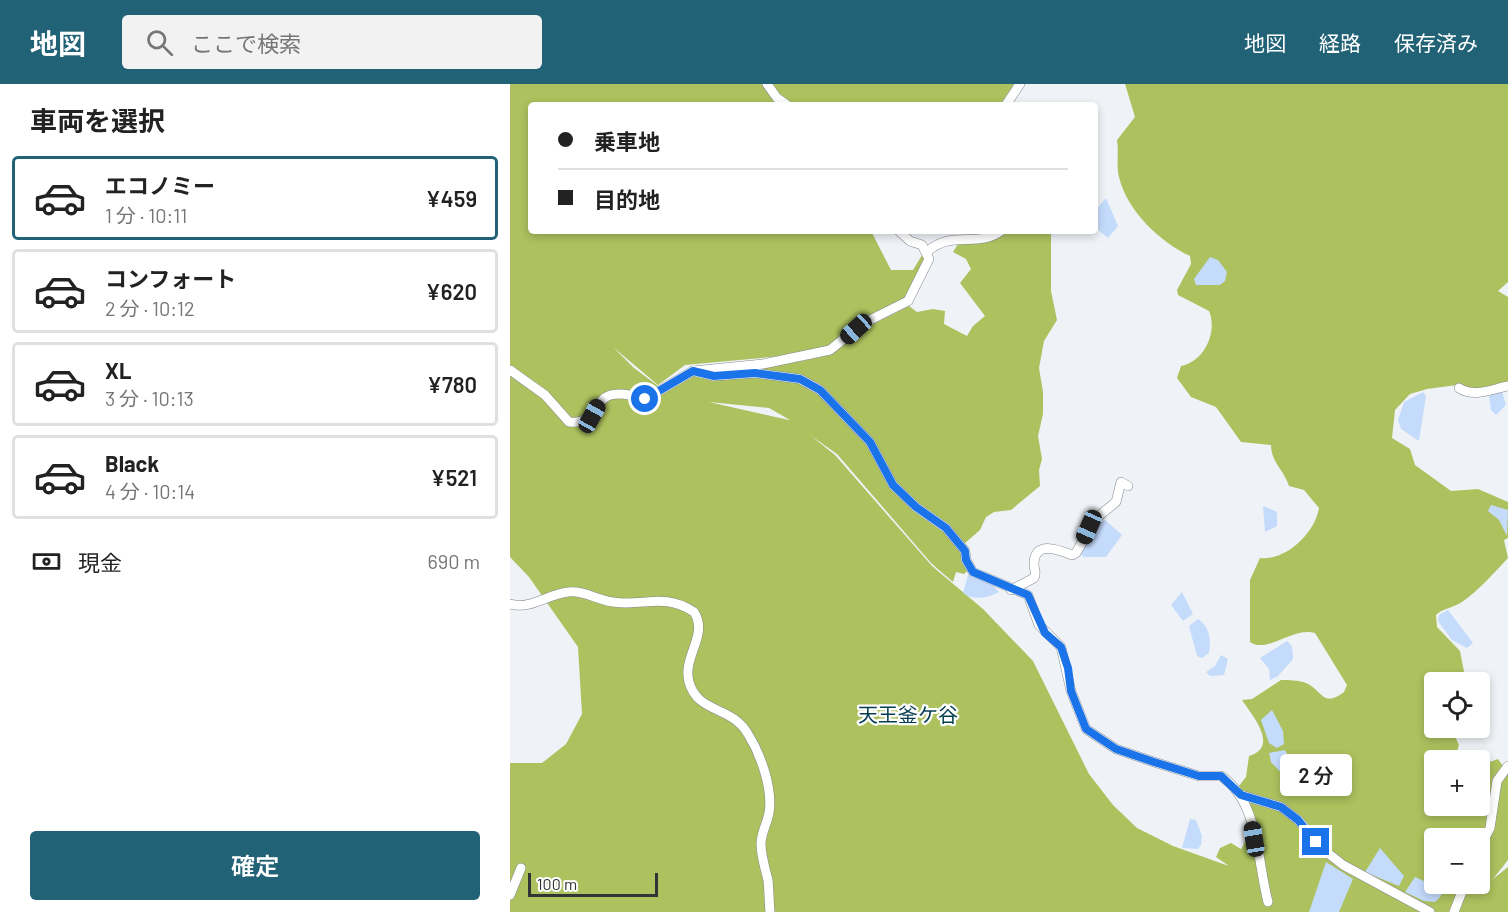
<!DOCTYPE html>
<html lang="ja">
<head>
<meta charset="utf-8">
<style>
	:root { --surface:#fff; --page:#f2f2f2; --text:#222; --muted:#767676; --line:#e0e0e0; --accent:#226277 }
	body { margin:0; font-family:Barlow,"Noto Sans JP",sans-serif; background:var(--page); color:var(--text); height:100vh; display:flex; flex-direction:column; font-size:22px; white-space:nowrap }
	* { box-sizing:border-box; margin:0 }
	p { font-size:20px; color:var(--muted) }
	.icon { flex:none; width:33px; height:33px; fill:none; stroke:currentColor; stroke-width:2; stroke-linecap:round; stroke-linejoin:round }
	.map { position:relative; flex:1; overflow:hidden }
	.drawer { display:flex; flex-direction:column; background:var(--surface); width:510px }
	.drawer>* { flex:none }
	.guide { position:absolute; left:18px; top:18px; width:570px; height:132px; border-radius:6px; box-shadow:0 3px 9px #0003; display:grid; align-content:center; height:132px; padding:0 30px; background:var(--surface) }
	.tools { position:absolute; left:914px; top:588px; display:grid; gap:12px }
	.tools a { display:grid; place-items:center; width:66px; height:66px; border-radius:6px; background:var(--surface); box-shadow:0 3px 9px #0003; font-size:30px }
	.scale { position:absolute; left:18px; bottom:15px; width:130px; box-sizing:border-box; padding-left:6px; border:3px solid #333436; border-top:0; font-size:16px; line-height:21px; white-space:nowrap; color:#333436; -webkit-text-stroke:4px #fff; paint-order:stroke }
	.end { position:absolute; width:27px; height:27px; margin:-14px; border:8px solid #1a73e8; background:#fff; box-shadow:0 0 0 3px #fff }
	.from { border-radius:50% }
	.bubble { position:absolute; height:42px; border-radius:6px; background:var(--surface); box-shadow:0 3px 9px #0003; font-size:20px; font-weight:600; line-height:42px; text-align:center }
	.car { position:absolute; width:18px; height:36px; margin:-18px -9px; border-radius:8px; box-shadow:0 0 4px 2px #0007; background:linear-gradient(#222 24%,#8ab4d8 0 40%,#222 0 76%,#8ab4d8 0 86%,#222 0) }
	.guide b { display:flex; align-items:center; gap:21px; height:57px; font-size:22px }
	.guide b+b { border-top:2px solid var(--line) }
	.guide i { width:15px; height:15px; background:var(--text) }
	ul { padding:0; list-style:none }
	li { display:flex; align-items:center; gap:18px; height:84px; margin:0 12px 9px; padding:0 18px; border:3px solid var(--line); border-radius:6px }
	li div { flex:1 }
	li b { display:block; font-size:22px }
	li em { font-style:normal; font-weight:600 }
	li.on { border-color:var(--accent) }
	li>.icon { width:54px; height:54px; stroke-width:1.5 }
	h2 { padding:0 30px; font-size:27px; line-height:72px }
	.pay { display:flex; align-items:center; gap:15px; height:66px; padding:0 30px; font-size:22px }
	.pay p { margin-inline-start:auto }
	.button { display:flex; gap:12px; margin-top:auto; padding:12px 30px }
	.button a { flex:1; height:69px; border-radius:6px; background:var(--accent); color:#fff; font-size:24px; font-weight:600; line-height:69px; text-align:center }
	header { display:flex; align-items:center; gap:36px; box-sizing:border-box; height:84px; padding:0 30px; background:var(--accent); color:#fff }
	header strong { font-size:28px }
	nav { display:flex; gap:33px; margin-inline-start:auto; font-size:21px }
	.search { width:420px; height:54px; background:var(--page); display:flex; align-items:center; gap:15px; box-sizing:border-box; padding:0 21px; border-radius:6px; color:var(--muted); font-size:22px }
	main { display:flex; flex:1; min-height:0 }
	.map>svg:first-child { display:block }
</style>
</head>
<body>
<header>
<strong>地図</strong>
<div class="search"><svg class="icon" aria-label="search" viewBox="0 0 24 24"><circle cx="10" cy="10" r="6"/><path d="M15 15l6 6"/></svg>ここで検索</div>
<nav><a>地図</a><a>経路</a><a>保存済み</a></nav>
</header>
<main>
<section class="drawer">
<h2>車両を選択</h2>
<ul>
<li class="on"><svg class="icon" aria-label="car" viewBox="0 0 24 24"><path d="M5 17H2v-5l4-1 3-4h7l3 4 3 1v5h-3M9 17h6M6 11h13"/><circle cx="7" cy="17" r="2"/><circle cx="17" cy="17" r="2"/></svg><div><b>エコノミー</b><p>1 分 · 10:11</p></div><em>¥459</em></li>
<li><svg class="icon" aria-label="car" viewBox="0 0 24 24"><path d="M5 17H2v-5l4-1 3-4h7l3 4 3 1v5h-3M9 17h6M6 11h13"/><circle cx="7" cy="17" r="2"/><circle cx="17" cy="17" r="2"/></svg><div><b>コンフォート</b><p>2 分 · 10:12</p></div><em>¥620</em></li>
<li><svg class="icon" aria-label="car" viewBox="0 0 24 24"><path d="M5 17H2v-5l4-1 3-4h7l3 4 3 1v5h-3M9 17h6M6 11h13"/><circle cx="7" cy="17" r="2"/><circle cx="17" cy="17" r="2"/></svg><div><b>XL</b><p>3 分 · 10:13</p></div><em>¥780</em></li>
<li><svg class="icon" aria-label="car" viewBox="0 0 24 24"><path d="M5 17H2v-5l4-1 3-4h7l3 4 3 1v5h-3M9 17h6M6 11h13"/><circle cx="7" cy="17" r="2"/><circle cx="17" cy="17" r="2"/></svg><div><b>Black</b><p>4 分 · 10:14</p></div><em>¥521</em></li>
</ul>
<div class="pay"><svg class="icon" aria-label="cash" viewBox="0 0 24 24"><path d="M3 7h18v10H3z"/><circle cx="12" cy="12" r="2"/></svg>現金<p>690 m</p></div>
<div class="button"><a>確定</a></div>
</section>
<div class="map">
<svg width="998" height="828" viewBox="0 0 998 828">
	<rect width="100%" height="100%" fill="#eff3f8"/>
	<!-- forest -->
	<path fill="#adc15e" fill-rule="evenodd" d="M0,0H504L490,21H21V147H361L381,186H403L412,171L415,176L399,210L391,218L354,235L319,262L293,270L175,281L148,301L103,263L124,284L155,307L182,290L292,277L314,272L351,246L399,222L407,228L423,225L435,227L434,240L457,252L463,242L475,232L450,199L461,185L456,175L443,168L448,160L495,147H541V207L547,236L534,257L529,284L533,308V330L528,352L532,375L529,386L530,402L501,426L484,428L476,433L470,446L454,460L458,486L454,490L446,488L443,498L422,480L327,370L300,351L325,371L422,482L473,525L523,577L579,690L603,721L627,744L663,762L719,782L706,773L710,764L721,759L731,765C737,757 738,744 744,735L737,713L729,702L736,693L739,672C770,663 742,631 732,616L742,615L771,596C779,596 788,596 796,599C813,607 813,624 834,608L837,601L805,549C782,543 758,570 740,558V496L750,474C776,477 805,449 809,424L794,406L779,402C774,386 761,378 761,361L731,358L706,323L681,313L667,294L671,282C694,278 708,248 699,227L668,211L667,206L681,180L680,172C650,158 617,127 609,93C606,81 609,68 607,56L625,33L615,0H998V198L988,207L998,213V298L978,307L947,301L917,305L900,310L885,326L882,354L900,365L905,381L941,407L968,405L998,418V454L994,456L998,474C984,489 969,506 952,518C943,524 933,524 926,531L927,543L950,567L956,598H924V644H941L949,661L944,676H924V722H969V682L988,675L998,689V776L983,795L998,783V828H0V679H32L56,660L72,630L68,563L19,493L0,473ZM199,318L259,324L280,336H279ZM924,754H969V800H924Z"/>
	<!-- water -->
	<g fill="#c4dbfb">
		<polygon points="596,114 608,142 598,154 585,143 585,127"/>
		<polygon points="700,173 708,176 717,188 715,197 710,201 686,201 684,195"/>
		<polygon points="988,307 992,307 996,321 986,331 981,326 979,312"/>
		<polygon points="913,308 916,312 909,357 891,345 888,336 894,318"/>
		<polygon points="981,421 998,426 997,452 989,436 978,427"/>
		<polygon points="753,422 767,428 767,442 755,448"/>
		<polygon points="595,436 612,451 596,473 574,473 569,469 584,441"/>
		<path d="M458,491L479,497L489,508C478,514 463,517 453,509Z"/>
		<polygon points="672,508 683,530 673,537 661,521"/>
		<polygon points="938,526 963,559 957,564 942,556 928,537 929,531"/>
		<path d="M688,535C700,543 701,556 699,569L692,574L687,572L679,542Z"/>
		<polygon points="777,557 782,562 783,575 768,592 760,596 759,585 750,574"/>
		<polygon points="711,571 718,575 714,591 700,592 696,588 705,582"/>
		<polygon points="762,626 773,647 774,660 767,664 759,659 751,636"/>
		<polygon points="775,666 785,685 776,694 761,678 759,669"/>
		<polygon points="791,686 801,698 798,707 780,699"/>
		<polygon points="680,735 686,736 692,752 691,761 688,765 672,764"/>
		<polygon points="870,764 894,792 889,802 855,788"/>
		<polygon points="816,778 843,795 829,828 799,828"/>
		<polygon points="905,793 932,805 931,812 925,818 914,817 895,808"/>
	</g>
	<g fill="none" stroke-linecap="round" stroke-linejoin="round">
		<defs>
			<g id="minor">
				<polyline points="257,0 267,14 277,21"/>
				<polyline points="496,21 510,0"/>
				<path d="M418,167C442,146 468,164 491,147"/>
				<path d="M0,286L35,311L59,338C102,341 71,295 135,315L183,287L253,280L320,266L352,240L398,217L419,175L412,161L400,157L389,147"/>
				<path d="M183,287L204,292L245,289L290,295L310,306L360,358L383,401L406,423L436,444L455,467L456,476L463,488L518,511L529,541L551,563L561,607L576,645L606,665L644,678L689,692H711C749,717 747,777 758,818"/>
				<path d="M949,304C964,314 982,305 998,302"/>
				<path d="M501,506L524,494C527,488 524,487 524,480C524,456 549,466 562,471L566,469L585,435L606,418L611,398L618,402"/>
				<path d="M0,520C21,526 38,510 58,508C74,506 87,516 103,518C133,523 154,508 184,528C199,551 172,573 179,598C188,630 221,621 238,650C251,671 263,705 259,729C257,740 251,749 251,760C251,772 255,784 258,796C259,806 259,817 260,828"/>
				<polyline points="731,711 771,723 788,736 815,767 833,781 920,828"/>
				<polyline points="969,766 980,744 987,697 998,682"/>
				<polyline points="0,811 11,784"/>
				<polyline points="944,828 955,800"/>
			</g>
		</defs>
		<!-- minor casing -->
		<use href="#minor" stroke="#84888c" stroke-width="10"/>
		<!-- minor -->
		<use href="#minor" stroke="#fff" stroke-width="9"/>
	</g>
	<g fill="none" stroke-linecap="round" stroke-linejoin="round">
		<!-- route -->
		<polyline stroke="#1a73e8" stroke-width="8" points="135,315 183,287 204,292 245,289 290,295 310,306 360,358 383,401 406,423 436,444 455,467 456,476 463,488 518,511 535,549 551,563 558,584 561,607 576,645 606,665 644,678 689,692 711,692 731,711 771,723 788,736 806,758"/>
	</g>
	<g text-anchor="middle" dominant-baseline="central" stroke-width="4.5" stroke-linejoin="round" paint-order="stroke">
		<!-- neighbourhood labels -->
		<g font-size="20" fill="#043d4d" stroke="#fff">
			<text x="398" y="630">天王釜ケ谷</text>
		</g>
	</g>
</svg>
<div class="tools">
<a><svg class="icon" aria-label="locate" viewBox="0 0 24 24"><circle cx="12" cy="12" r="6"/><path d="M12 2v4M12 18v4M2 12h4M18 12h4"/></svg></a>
<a>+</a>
<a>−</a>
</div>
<div class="scale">100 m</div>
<i class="end from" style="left:135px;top:315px"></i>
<i class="end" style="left:806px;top:758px"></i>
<div class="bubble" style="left:770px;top:670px;width:72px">2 分</div>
<i class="car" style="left:346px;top:245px;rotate:228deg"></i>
<i class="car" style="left:82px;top:332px;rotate:29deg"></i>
<i class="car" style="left:579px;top:443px;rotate:204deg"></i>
<i class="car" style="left:744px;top:755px;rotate:351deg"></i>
<div class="guide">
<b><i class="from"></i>乗車地</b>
<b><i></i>目的地</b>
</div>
</div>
</main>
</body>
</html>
